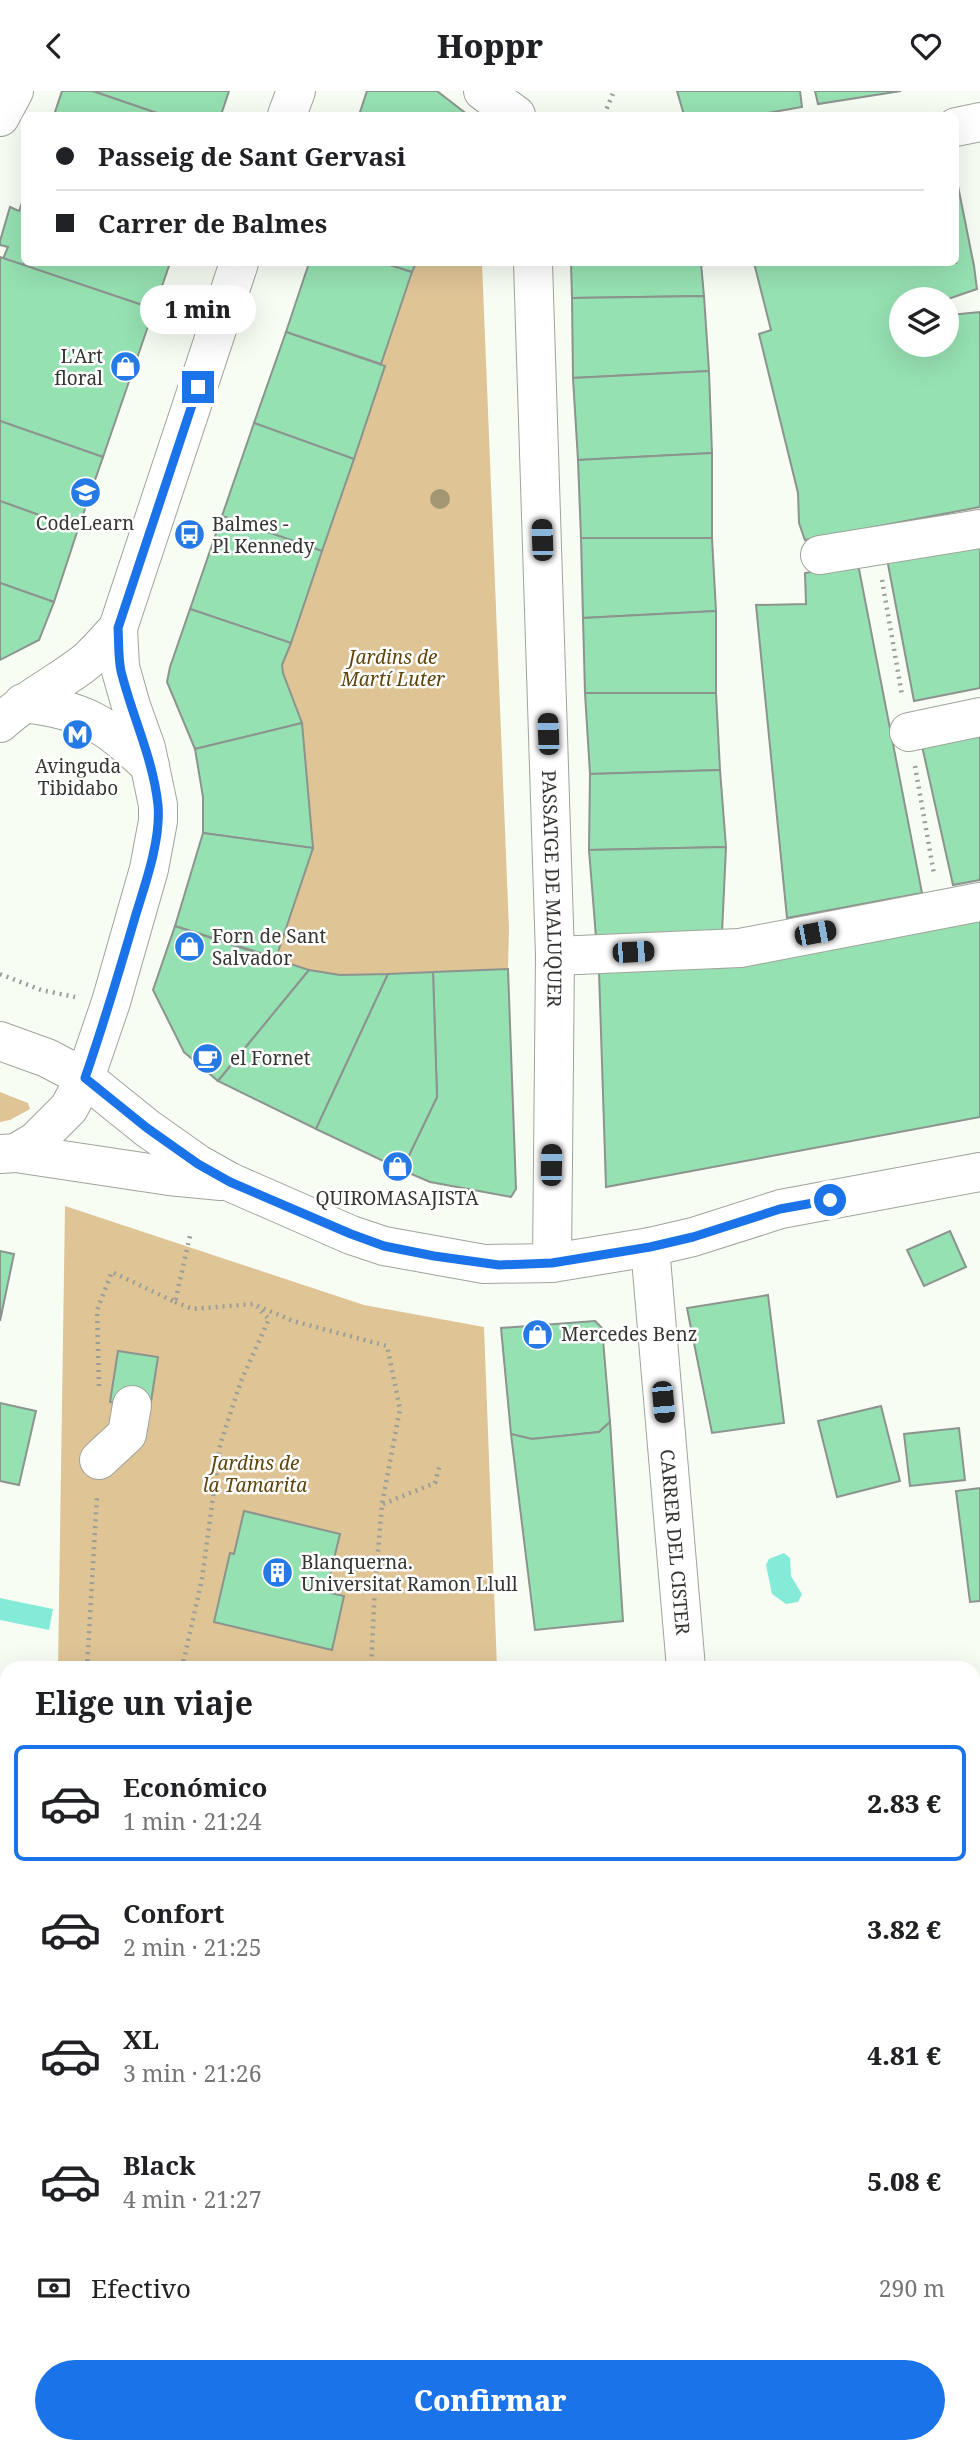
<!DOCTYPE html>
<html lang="es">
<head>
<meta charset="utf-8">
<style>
	:root { --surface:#fff; --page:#f6f6f6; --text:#202124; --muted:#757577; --line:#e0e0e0; --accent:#1a73e8 }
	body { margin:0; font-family:"Noto Serif",serif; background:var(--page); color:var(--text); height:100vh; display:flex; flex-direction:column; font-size:26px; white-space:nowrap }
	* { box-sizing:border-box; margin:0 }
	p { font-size:23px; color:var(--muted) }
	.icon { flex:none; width:38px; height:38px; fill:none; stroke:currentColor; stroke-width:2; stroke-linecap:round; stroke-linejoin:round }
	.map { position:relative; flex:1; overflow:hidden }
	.details { position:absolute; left:0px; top:1570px; width:980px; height:793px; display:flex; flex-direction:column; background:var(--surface); border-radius:21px 21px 0 0; box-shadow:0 7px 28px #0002 }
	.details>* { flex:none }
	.guide { position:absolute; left:21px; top:21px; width:938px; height:154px; border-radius:10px; box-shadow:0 7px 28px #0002; display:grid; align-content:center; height:154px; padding:0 35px; background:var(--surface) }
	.tools { position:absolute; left:889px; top:196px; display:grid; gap:14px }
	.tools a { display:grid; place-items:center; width:70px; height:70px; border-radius:50%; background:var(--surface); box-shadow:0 7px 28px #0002; font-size:35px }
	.end { position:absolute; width:32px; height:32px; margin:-16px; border:9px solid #1a73e8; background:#fff; box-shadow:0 0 0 4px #fff }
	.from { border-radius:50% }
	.bubble { position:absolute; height:49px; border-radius:24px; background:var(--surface); box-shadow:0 7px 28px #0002; font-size:23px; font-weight:800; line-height:49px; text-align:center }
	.car { position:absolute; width:21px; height:42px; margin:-21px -10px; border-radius:9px; box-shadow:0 0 5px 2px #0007; background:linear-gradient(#222 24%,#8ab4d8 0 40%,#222 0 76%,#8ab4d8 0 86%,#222 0) }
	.guide b { display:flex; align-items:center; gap:24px; height:66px; font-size:26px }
	.guide b+b { border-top:2px solid var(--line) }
	.guide i { width:18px; height:18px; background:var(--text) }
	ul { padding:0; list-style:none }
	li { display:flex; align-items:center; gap:21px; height:116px; margin:0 14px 10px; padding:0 21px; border:4px solid transparent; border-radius:10px }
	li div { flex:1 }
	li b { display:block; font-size:26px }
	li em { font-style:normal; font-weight:800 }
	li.on { border-color:var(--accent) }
	li>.icon { width:63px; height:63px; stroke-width:1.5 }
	h2 { padding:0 35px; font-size:32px; line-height:84px }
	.pay { display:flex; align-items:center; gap:18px; height:77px; padding:0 35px; font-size:26px }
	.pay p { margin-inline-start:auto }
	.button { display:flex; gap:14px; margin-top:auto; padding:14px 35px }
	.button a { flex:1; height:80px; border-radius:42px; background:var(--accent); color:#fff; font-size:28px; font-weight:800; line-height:80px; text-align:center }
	header { display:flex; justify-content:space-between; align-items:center; height:91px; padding:0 35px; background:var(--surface); font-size:32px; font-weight:800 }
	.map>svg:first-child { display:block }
</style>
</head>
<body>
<header><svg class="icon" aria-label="back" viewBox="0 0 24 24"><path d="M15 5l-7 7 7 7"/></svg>Hoppr<svg class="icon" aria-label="heart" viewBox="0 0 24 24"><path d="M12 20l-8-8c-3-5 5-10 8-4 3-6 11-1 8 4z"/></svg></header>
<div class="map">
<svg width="980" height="2361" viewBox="0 0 980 2361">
	<rect width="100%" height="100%" fill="#f8fdf4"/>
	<!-- green -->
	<g fill="#dfc496">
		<polygon points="416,172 482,172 509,838 508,878 340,884 309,879 276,867 313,757 282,574 385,275 381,273"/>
		<polygon points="0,1001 28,1012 30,1018 10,1029 0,1031"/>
		<polygon points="65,1115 364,1214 484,1236 497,1577 58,1577"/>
	</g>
	<!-- forest -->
	<polygon fill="#dcb36e" points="210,2356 286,2356 285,2361 209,2361"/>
	<!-- water -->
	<g fill="#85ebd9">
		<polygon points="784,1462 790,1467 791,1485 802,1503 798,1511 786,1513 772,1503 766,1474 769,1468"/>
		<polygon points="0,1507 53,1518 49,1539 0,1529"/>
	</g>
	<!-- building -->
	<g fill="#96e1b2" stroke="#8b948e" stroke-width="2" fill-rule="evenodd">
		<polygon points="62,0 93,0 163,24 54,24"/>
		<polygon points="93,0 229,0 221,24 163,24"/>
		<polygon points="367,0 437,0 468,24 359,24"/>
		<polygon points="677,0 800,0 802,16 756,24 684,24"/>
		<polygon points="815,0 901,0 818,13"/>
		<path d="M956,85L974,175L977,198L948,208L950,224L980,221V416L805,449L799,432L798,402L759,243L771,239L754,172H956ZM901,208H947V254H901Z"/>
		<polygon points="24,106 24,172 170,172 154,218 3,168 8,156 0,154 0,150 10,116 19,120"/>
		<polygon points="0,166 154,218 103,366 0,330"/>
		<polygon points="309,172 384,172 412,181 381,273 286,241"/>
		<polygon points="384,172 416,172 412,181"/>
		<polygon points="571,172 701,172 704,205 572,207"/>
		<polygon points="704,205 709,280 573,287 572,207"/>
		<polygon points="286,241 385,275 354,368 254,332"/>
		<polygon points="709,280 712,362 578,369 573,287"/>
		<polygon points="0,330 103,366 78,438 0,410"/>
		<polygon points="254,332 354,368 322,460 222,425"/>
		<polygon points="712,362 712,447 581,447 578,369"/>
		<polygon points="0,410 78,438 54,511 0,492"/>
		<polygon points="222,425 322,460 291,552 190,518"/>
		<polygon points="581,447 712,447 716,520 583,527"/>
		<polygon points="980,448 980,597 914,610 887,468"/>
		<polygon points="858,473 922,802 787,827 756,514 806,513 805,482"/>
		<polygon points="0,492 54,511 39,549 0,569"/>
		<polygon points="190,518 291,552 282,574 283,582 302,632 195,658 167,591 170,576"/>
		<polygon points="716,520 716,602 585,602 583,527"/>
		<polygon points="585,602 716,602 720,679 590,683"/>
		<polygon points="302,632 313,757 203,742 203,706 195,658"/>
		<polygon points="980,641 980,789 953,794 922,655"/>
		<polygon points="720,679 726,756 589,759 590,683"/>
		<polygon points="203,742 313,757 276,867 175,835"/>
		<polygon points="726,756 722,842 596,846 589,759"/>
		<polygon points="980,828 980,1026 606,1096 599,880"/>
		<polygon points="175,835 309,879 218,990 184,961 153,899"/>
		<polygon points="508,878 516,1098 511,1106 430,1091 402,1079 437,1006 433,881"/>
		<polygon points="309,879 340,884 388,883 316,1038 218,990"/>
		<polygon points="433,881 437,1006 402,1079 316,1038 388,883"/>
		<polygon points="950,1140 966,1176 924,1195 907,1159"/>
		<polygon points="0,1160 14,1163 0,1230"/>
		<polygon points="768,1204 784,1332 712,1342 687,1217"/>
		<polygon points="595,1230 602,1237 610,1331 599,1341 532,1348 511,1343 501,1237"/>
		<polygon points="118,1260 158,1266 150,1317 110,1311"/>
		<polygon points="0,1312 36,1320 19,1394 0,1390"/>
		<polygon points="881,1315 900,1390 837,1406 818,1330"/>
		<polygon points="610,1331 623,1530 535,1539 511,1343 532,1348 599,1341"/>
		<polygon points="959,1337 965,1389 910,1395 904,1343"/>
		<polygon points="980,1397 980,1510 970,1511 956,1400"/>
		<polygon points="244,1420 340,1443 326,1501 344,1505 332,1559 214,1531 230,1462 234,1463"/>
		<polygon points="973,1775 977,1826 973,1827"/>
		<polygon points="980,1888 980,2032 973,2034 973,1889"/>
		<polygon points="0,2099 7,2105 7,2195 0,2196"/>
		<polygon points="980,2146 980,2245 973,2246 973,2147"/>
		<polygon points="973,2308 980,2309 980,2361 901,2361 899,2356 973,2356"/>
		<polygon points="7,2310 7,2354 0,2359 0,2311"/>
		<polygon points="314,2356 609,2356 553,2361 315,2361"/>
	</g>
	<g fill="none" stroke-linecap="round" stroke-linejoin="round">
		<defs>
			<g id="minor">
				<polyline points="483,0 516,24"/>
				<polyline points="0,26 14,0"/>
				<polyline points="956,36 980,31"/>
				<path id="s1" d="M533,172L555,865L552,1172"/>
				<polyline points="820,464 980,438"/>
				<polyline points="909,641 980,626"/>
				<polyline points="555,865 740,857 980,811"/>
				<polyline points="0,950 47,967 85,987 147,1037 198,1073 230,1091 351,1144 384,1155 484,1173 552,1172 650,1156 693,1146 781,1118 980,1081"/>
				<polyline points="16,1062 169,1085 221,1090"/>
				<path id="s2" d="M650,1156L686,1577"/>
				<polyline points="99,1369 127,1343 132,1314"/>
				<polyline points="973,2069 980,2068"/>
				<polyline points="0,2237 7,2236"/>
				<polyline points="865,2356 866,2361"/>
			</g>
			<g id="major">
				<polyline points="287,24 296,0"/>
				<path d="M23,612C87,620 104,632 150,675"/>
				<path d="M0,632C28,606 58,593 87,570C98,560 108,548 118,537"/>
				<polyline points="0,1063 16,1062 36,1050 69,1017 85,987 111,911 149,778 158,730 158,714 146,657 131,615 120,576 118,537 239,172"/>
			</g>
		</defs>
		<!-- minor casing -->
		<use href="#minor" stroke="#9fa49b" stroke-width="40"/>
		<!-- major casing -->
		<use href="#major" stroke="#9fa49b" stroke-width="40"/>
		<!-- path -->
		<g stroke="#9a9e97" stroke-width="4.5" stroke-dasharray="2 5" stroke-linecap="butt">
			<polyline points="604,24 614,0"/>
			<polyline points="882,489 902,604"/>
			<polyline points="915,675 934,783"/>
			<polyline points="0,883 41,899 75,906"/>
			<polyline points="175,1211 193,1218 253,1213 293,1230 387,1255 400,1318 382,1413 375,1495 371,1577"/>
			<polyline points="99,1295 97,1219 112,1181 175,1211 190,1145"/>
			<polyline points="383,1413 435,1392 440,1373"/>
			<polyline points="87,1577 97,1405"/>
			<polyline points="182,1577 202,1488 220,1354 241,1290 269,1228 257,1216"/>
		</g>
		<!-- minor -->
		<use href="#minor" stroke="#fff" stroke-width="38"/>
		<!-- major -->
		<use href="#major" stroke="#fff" stroke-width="38"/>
	</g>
	<!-- trees -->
	<circle fill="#a39773" cx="440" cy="408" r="10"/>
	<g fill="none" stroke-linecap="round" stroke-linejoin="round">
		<!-- route -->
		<path stroke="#1a73e8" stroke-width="9" d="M198,296L118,537C119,551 118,566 121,580C132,625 153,667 158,714C161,748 146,791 136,823C120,878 104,932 85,987L147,1037L198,1073L230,1091L351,1143L384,1155L434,1165L499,1174L552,1172L650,1156L693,1146L780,1118L830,1109"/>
	</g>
	<!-- icons -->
	<defs>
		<symbol id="shop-disc" viewBox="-11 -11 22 22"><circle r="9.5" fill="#257ae5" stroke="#fff"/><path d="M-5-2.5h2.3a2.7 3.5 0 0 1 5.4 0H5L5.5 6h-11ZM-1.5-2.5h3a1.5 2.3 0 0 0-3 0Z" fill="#fff"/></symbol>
		<symbol id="school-disc" viewBox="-11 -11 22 22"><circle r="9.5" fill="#257ae5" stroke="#fff"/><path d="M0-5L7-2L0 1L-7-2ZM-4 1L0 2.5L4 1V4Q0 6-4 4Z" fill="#fff"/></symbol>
		<symbol id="bus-disc" viewBox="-11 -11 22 22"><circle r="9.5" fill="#257ae5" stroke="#fff"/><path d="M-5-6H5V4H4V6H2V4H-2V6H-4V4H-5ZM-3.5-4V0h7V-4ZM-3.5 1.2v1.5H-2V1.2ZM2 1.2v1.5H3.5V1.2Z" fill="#fff"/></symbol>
		<symbol id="metro-disc" viewBox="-11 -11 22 22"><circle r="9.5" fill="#257ae5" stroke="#fff"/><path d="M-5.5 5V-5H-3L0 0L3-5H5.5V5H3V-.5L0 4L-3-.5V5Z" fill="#fff"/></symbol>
		<symbol id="cafe-disc" viewBox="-11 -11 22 22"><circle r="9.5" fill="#257ae5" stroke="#fff"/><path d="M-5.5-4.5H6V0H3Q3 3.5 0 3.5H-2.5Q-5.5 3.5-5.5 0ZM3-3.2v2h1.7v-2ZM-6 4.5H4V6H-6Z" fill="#fff"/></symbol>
		<symbol id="building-disc" viewBox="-11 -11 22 22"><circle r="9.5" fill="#257ae5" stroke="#fff"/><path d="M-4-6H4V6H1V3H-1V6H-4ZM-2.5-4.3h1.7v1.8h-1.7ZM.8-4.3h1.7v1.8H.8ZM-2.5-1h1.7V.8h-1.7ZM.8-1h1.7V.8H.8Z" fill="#fff"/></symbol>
	</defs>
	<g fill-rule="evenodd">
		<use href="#shop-disc" x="108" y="258" width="35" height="35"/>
		<use href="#school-disc" x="68" y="384" width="35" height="35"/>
		<use href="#bus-disc" x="172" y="426" width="35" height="35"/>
		<use href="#metro-disc" x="60" y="626" width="35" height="35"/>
		<use href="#shop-disc" x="172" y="838" width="35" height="35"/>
		<use href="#cafe-disc" x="190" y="950" width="35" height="35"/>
		<use href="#shop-disc" x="380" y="1058" width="35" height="35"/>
		<use href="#shop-disc" x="520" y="1226" width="35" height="35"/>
		<use href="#building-disc" x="260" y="1464" width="35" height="35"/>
	</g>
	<g text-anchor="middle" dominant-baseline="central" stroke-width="5" stroke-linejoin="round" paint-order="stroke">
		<!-- poi labels -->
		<g font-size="19" fill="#343632" stroke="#fff" text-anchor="start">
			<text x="103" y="265" text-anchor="end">L'Art<tspan x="103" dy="22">floral</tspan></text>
			<text x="85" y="432" text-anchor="middle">CodeLearn</text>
			<text x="212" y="433">Balmes -<tspan x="212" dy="22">Pl Kennedy</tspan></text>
			<text x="78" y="675" text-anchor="middle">Avinguda<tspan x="78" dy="22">Tibidabo</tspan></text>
			<text x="212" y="845">Forn de Sant<tspan x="212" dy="22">Salvador</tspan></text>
			<text x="230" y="967">el Fornet</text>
			<text x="397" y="1107" text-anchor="middle">QUIROMASAJISTA</text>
			<text x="561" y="1243">Mercedes Benz</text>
			<text x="301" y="1471">Blanquerna.<tspan x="301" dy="22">Universitat Ramon Llull</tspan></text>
		</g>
		<!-- park labels -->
		<g font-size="19" font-style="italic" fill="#5e430a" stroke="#fff">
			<text x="393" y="566">Jardins de<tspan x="393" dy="22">Martí Luter</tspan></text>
			<text x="255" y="1372">Jardins de<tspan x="255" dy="22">la Tamarita</tspan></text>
		</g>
		<!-- street labels -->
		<g font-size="19" fill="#343632" stroke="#fff">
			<text stroke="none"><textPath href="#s1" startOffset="626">PASSATGE DE MALUQUER</textPath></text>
			<text stroke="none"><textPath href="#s2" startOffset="296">CARRER DEL CISTER</textPath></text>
		</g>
	</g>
</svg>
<div class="tools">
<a><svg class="icon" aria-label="layers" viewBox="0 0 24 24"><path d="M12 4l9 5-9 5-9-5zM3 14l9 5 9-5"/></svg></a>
</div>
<i class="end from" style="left:830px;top:1109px"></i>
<i class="end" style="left:198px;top:296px"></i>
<div class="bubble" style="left:140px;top:194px;width:116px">1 min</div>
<i class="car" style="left:542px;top:449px;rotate:358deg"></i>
<i class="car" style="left:548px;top:643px;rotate:358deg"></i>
<i class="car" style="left:815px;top:842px;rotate:79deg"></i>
<i class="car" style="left:633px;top:861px;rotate:87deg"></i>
<i class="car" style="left:551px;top:1074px;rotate:1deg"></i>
<i class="car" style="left:663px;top:1311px;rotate:175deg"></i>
<div class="guide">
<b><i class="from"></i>Passeig de Sant Gervasi</b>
<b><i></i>Carrer de Balmes</b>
</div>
<section class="details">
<h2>Elige un viaje</h2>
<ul>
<li class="on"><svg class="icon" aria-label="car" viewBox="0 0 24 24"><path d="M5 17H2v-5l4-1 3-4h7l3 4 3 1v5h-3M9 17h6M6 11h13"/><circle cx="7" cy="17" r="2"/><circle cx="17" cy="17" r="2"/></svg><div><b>Económico</b><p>1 min · 21:24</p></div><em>2.83 €</em></li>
<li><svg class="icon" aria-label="car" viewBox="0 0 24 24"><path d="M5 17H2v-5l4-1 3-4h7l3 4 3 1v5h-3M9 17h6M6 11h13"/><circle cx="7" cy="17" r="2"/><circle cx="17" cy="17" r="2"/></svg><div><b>Confort</b><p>2 min · 21:25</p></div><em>3.82 €</em></li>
<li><svg class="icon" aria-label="car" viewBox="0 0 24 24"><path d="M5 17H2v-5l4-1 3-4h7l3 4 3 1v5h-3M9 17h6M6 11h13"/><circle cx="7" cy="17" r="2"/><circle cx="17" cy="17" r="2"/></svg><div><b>XL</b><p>3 min · 21:26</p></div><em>4.81 €</em></li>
<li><svg class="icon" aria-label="car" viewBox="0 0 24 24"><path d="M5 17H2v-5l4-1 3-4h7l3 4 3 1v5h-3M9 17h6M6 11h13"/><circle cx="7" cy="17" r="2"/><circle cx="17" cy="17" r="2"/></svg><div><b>Black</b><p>4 min · 21:27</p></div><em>5.08 €</em></li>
</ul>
<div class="pay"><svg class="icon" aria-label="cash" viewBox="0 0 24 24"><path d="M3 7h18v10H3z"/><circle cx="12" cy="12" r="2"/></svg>Efectivo<p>290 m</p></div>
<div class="button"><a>Confirmar</a></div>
</section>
</div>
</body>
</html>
